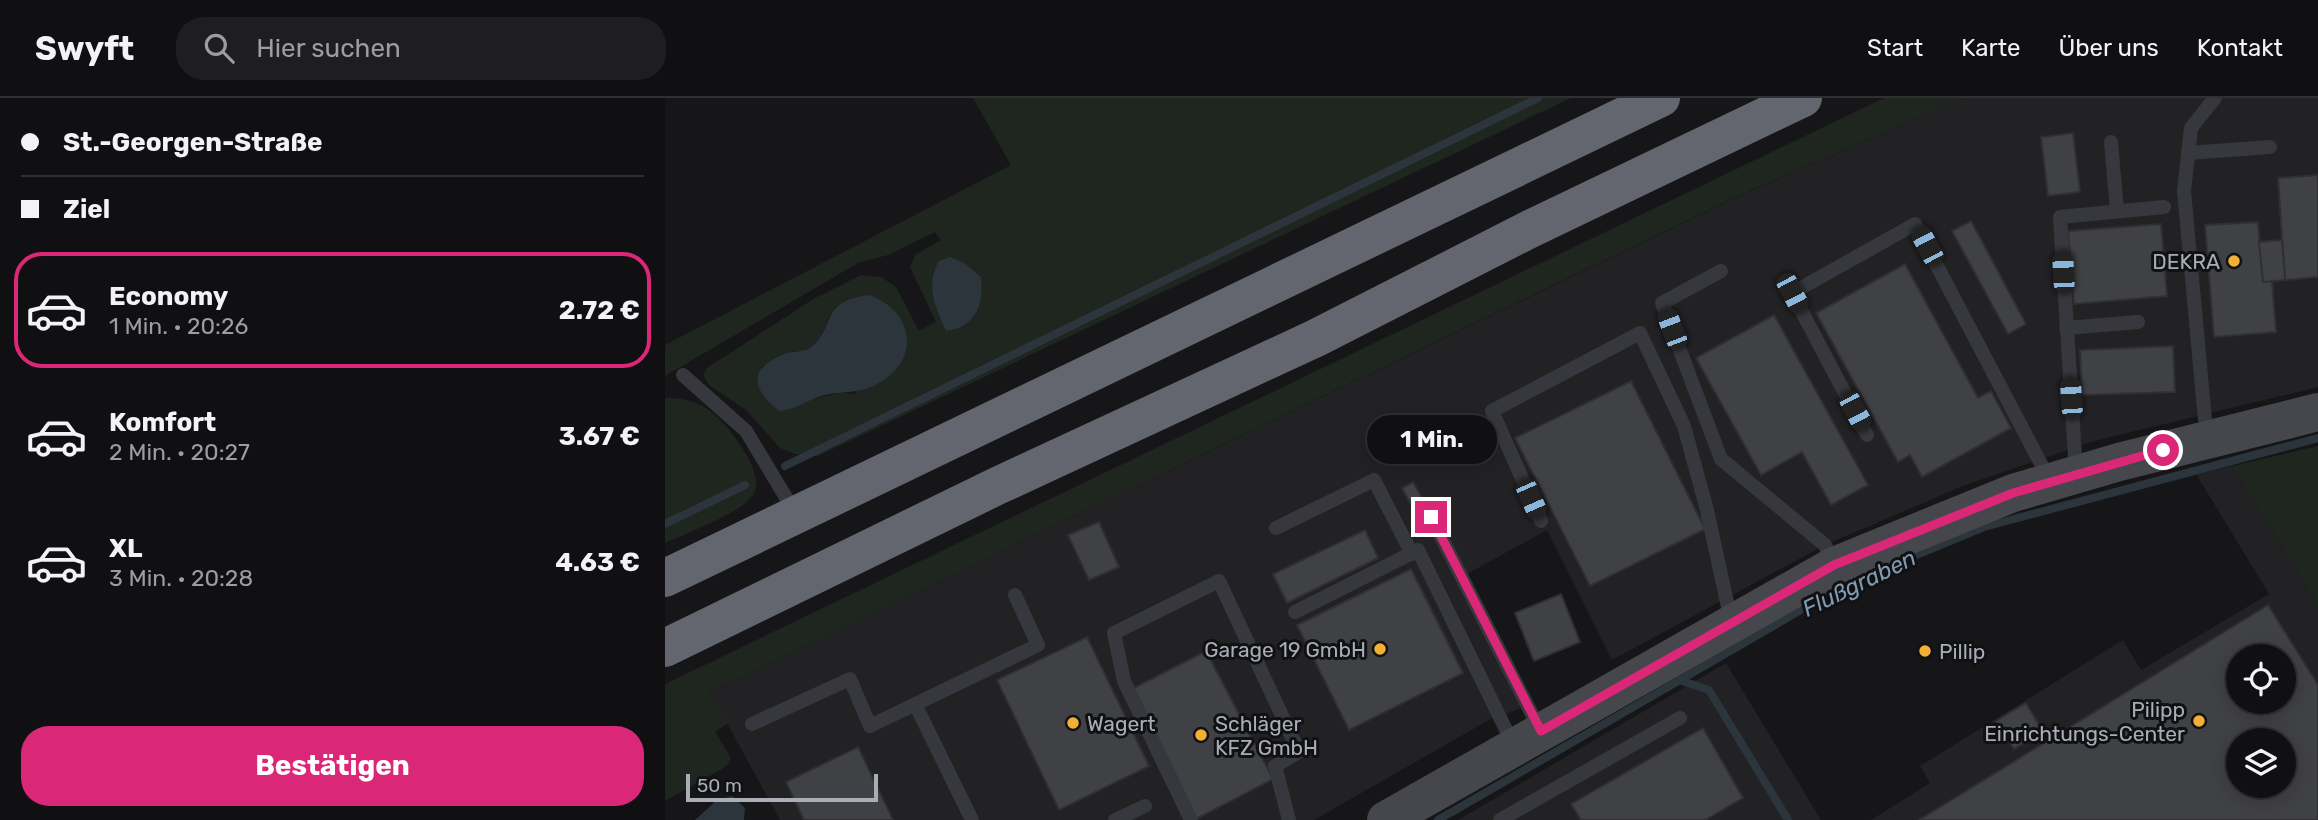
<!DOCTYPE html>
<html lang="de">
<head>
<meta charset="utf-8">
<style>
	:root { --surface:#101012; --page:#1e1e20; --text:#f1f3f6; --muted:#9c9d9f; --line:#303032; --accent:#db2777 }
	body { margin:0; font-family:Rubik,sans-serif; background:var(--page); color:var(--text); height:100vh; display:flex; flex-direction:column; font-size:26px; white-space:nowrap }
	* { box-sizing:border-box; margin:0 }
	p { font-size:23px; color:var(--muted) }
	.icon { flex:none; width:38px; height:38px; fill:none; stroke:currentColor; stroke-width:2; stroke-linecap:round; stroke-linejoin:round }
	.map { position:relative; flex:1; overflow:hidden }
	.panel { display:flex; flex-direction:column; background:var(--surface); width:665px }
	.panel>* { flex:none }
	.guide { display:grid; align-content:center; height:154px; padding:0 21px; background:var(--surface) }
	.fabs { position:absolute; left:1561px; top:546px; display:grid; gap:14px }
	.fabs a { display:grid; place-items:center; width:70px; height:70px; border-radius:50%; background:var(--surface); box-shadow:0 4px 18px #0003,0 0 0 2px var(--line); font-size:35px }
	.scale { position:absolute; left:21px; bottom:18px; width:192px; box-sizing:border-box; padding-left:7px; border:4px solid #a8adb8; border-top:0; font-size:19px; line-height:24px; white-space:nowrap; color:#a8adb8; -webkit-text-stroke:5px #111113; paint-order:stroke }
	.end { position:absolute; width:32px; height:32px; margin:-16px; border:9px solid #db2777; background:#fff; box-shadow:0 0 0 4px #fff }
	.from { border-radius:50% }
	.bubble { position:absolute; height:49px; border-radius:24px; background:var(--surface); box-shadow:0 4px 18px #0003,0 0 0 2px var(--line); font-size:23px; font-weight:700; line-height:49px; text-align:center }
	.car { position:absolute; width:21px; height:42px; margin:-21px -10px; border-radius:9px; box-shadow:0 0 5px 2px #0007; background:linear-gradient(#222 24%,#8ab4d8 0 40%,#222 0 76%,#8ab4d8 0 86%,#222 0) }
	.guide b { display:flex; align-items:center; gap:24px; height:66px; font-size:26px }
	.guide b+b { border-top:2px solid var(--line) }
	.guide i { width:18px; height:18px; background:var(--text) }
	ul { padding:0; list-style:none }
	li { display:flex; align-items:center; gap:21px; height:116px; margin:0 14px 10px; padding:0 7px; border:4px solid transparent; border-radius:28px }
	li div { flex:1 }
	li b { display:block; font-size:26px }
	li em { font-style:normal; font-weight:700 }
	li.selected { border-color:var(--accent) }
	li>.icon { width:63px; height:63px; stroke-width:1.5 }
	.action { display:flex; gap:14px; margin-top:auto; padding:14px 21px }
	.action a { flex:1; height:80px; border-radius:28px; background:var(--accent); color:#fff; font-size:28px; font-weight:700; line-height:80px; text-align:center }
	header { display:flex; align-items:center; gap:42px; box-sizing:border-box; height:98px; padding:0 35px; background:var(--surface); border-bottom:2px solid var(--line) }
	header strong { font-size:33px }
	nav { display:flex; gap:38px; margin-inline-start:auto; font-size:24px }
	.search { width:490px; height:63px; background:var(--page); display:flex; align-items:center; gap:18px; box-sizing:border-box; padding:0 24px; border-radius:28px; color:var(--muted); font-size:26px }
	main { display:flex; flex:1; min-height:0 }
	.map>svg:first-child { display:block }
</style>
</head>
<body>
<header>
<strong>Swyft</strong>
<div class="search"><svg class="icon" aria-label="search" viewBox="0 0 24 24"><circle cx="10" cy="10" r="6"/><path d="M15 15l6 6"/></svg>Hier suchen</div>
<nav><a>Start</a><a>Karte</a><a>Über uns</a><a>Kontakt</a></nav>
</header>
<main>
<section class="panel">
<div class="guide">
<b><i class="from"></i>St.-Georgen-Straße</b>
<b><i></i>Ziel</b>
</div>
<ul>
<li class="selected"><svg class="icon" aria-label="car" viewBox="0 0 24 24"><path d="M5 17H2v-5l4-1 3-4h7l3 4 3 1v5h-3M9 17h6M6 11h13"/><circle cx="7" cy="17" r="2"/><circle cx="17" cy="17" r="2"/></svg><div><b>Economy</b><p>1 Min. · 20:26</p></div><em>2.72 €</em></li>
<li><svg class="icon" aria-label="car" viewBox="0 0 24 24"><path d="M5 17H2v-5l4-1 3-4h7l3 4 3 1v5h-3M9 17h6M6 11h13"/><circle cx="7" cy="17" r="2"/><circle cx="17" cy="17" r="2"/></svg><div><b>Komfort</b><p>2 Min. · 20:27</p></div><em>3.67 €</em></li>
<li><svg class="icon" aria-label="car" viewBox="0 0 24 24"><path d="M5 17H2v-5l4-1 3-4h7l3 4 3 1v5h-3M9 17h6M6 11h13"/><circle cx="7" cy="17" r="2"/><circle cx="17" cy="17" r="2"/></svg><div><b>XL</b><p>3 Min. · 20:28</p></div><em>4.63 €</em></li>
</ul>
<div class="action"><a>Bestätigen</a></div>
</section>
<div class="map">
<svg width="1653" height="722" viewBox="0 0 1653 722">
	<rect width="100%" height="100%" fill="#161618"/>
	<!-- built -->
	<g fill="#222225" fill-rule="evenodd">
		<polygon points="1299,0 1653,0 1653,289 1429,343 1298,388 1160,447 947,562 882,432 802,476 867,606 824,622 649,722 115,722 45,594 1074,98"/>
		<path d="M1567,368L1653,507V722H1206L1265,685L1255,668L1458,542L1476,572L1604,496L1531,376ZM1573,558H1619V604H1573ZM1573,642H1619V688H1573Z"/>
		<polygon points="1061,565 1156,722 793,722"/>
	</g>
	<!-- green -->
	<g fill="#1e261f" fill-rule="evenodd">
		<path d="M308,0H906L153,358L130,356L115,350L81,312L44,287L38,277L42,270L150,200L196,177L216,179L231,189L254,233L271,224L245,169L251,156L276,142L270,134L223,157L193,165L0,278V247L346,67ZM205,197L191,296L175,295L145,302L96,269C106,264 115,257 126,254C131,253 138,254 142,251C172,234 150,202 205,197Z"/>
		<polygon points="1219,0 1299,0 1073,98 45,594 63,625 50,634 66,660 62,668 0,703 0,586"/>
		<path d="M0,300C15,300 28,302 41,310C60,322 101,373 89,395C79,415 21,435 0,445Z"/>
		<polygon points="1653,348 1653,507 1567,368"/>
	</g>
	<!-- water -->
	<g fill="#2c353c">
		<path d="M285,159L299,165L316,179C319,206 311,229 281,233C270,209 260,187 274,163Z"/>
		<path d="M205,197C250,215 256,262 212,286C194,296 179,293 160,297C144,301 130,312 114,313C84,289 84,269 122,255C128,253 137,254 143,251C173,231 152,202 205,197Z"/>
		<polygon points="67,698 80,710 79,722 30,722 52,702"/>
	</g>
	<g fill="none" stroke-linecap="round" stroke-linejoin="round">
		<!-- stream -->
		<g stroke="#2c353c" stroke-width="8">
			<polyline points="120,368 873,0"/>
			<polyline points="0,426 80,387"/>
			<polyline points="1014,582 1044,592 1123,722"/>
			<polyline points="773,722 1179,487 1319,429 1653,340"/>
		</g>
	</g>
	<!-- building -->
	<g fill="#404145" stroke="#303034" stroke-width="2" fill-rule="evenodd">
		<polygon points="1408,35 1415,94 1383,98 1376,39"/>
		<polygon points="1653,77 1653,179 1620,182 1613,80"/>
		<polygon points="1306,123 1361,226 1343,236 1287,133"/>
		<polygon points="1593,124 1598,184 1607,183 1611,234 1549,239 1540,127"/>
		<polygon points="1496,126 1502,198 1409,206 1403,133"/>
		<polygon points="1617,142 1620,182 1598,184 1594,144"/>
		<polygon points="1240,166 1313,300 1326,293 1346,330 1257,379 1245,357 1233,364 1151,215"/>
		<polygon points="1109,217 1203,387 1166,407 1137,354 1096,377 1031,260"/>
		<polygon points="1508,248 1510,294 1417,297 1415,252"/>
		<polygon points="966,283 1040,431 925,488 850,340"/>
		<polygon points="748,384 763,411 752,417 737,390"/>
		<polygon points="434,424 454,469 424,482 403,437"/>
		<polygon points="700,432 713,460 622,505 608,476"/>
		<polygon points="746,471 798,575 684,632 632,527"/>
		<polygon points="896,496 915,544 869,563 850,515"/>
		<path d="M1603,507L1653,587V722H1254ZM1573,558H1619V604H1573ZM1573,642H1619V688H1573Z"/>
		<polygon points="422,539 484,668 394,712 332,582"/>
		<polygon points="541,553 608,681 531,721 465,592"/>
		<polygon points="1361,605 1378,634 1349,651 1331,623"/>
		<polygon points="1038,630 1078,700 1040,722 916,722 906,706"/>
		<polygon points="193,649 228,722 139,722 121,684"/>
	</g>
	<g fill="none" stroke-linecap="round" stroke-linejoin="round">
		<!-- lane -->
		<g stroke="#37383d" stroke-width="14">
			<polyline points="1446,44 1452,113"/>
			<polyline points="1523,55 1605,49"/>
			<polyline points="1056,173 997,205 1056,361 1160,447 1168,466"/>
			<polyline points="1401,230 1473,224"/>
			<polyline points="18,277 81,333 131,416"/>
			<polyline points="1540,322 1519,93 1526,30 1550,0"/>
			<polyline points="1202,337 1127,195 1250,126 1385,383"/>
			<polyline points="1411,375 1395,119 1499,109"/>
			<polyline points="766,419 875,632"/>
			<polyline points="876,423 827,313 975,235 1019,328 1042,412 1066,523"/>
			<polyline points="611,430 709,382 747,456"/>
			<polyline points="630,514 753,452 849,648"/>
			<polyline points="250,606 307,722"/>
			<polyline points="87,626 185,581 205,628 373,547 350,497"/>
			<polyline points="450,722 480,708"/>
			<polyline points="526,722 459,583 449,535 554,483 634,654 610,668 624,722"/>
			<polyline points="835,722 1015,620"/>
		</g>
		<!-- secondary -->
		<polyline stroke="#45474d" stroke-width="38" points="721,722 1169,468 1348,395 1454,364 1653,314"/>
		<!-- highway -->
		<g stroke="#63666e" stroke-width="38">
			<polyline points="0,480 996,0"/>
			<polyline points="0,550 332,388 651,240 865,131 1138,0"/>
		</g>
	</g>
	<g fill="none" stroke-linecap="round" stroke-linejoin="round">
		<!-- route -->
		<polyline stroke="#db2777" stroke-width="9" points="766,419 876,633 1169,467 1348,395 1498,352"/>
	</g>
	<!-- markers -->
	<g fill="#f2b134" stroke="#111113" stroke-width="2.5">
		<circle cx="1569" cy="163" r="7"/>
		<circle cx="715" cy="551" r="7"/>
		<circle cx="1260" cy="553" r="7"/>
		<circle cx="1534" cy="623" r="7"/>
		<circle cx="408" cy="625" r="7"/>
		<circle cx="536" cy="637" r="7"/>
	</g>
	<g text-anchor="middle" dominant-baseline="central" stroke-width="6" stroke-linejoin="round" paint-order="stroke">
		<!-- poi labels -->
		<g font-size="21" fill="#a8adb8" stroke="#111113" text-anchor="end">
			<text x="1555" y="163">DEKRA</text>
			<text x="701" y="551">Garage 19 GmbH</text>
			<text x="1274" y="553" text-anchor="start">Pillip</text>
			<text x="1520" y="611">Pilipp<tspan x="1520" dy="24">Einrichtungs-Center</tspan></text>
			<text x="422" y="625" text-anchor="start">Wagert</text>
			<text x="550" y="625" text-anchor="start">Schläger<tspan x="550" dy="24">KFZ GmbH</tspan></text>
		</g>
		<!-- water labels -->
		<g font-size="23" font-style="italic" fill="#7f9bb3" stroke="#111113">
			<text transform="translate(1194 485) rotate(-26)">Flußgraben</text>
		</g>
	</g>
</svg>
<div class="fabs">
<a><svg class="icon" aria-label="locate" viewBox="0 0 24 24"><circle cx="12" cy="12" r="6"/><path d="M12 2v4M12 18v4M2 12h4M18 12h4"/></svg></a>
<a><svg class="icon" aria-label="layers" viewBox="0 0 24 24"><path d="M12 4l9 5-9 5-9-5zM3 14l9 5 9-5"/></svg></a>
</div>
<div class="scale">50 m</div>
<i class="end from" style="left:1498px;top:352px"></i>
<i class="end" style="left:766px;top:419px"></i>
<div class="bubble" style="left:702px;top:317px;width:130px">1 Min.</div>
<i class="car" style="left:1262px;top:148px;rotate:332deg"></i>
<i class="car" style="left:1398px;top:174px;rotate:357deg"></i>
<i class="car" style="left:1127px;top:195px;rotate:152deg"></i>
<i class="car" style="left:1007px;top:231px;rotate:339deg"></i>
<i class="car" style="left:1406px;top:300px;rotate:356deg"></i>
<i class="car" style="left:1190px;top:313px;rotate:152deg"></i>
<i class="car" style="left:866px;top:401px;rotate:156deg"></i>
</div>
</main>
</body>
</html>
